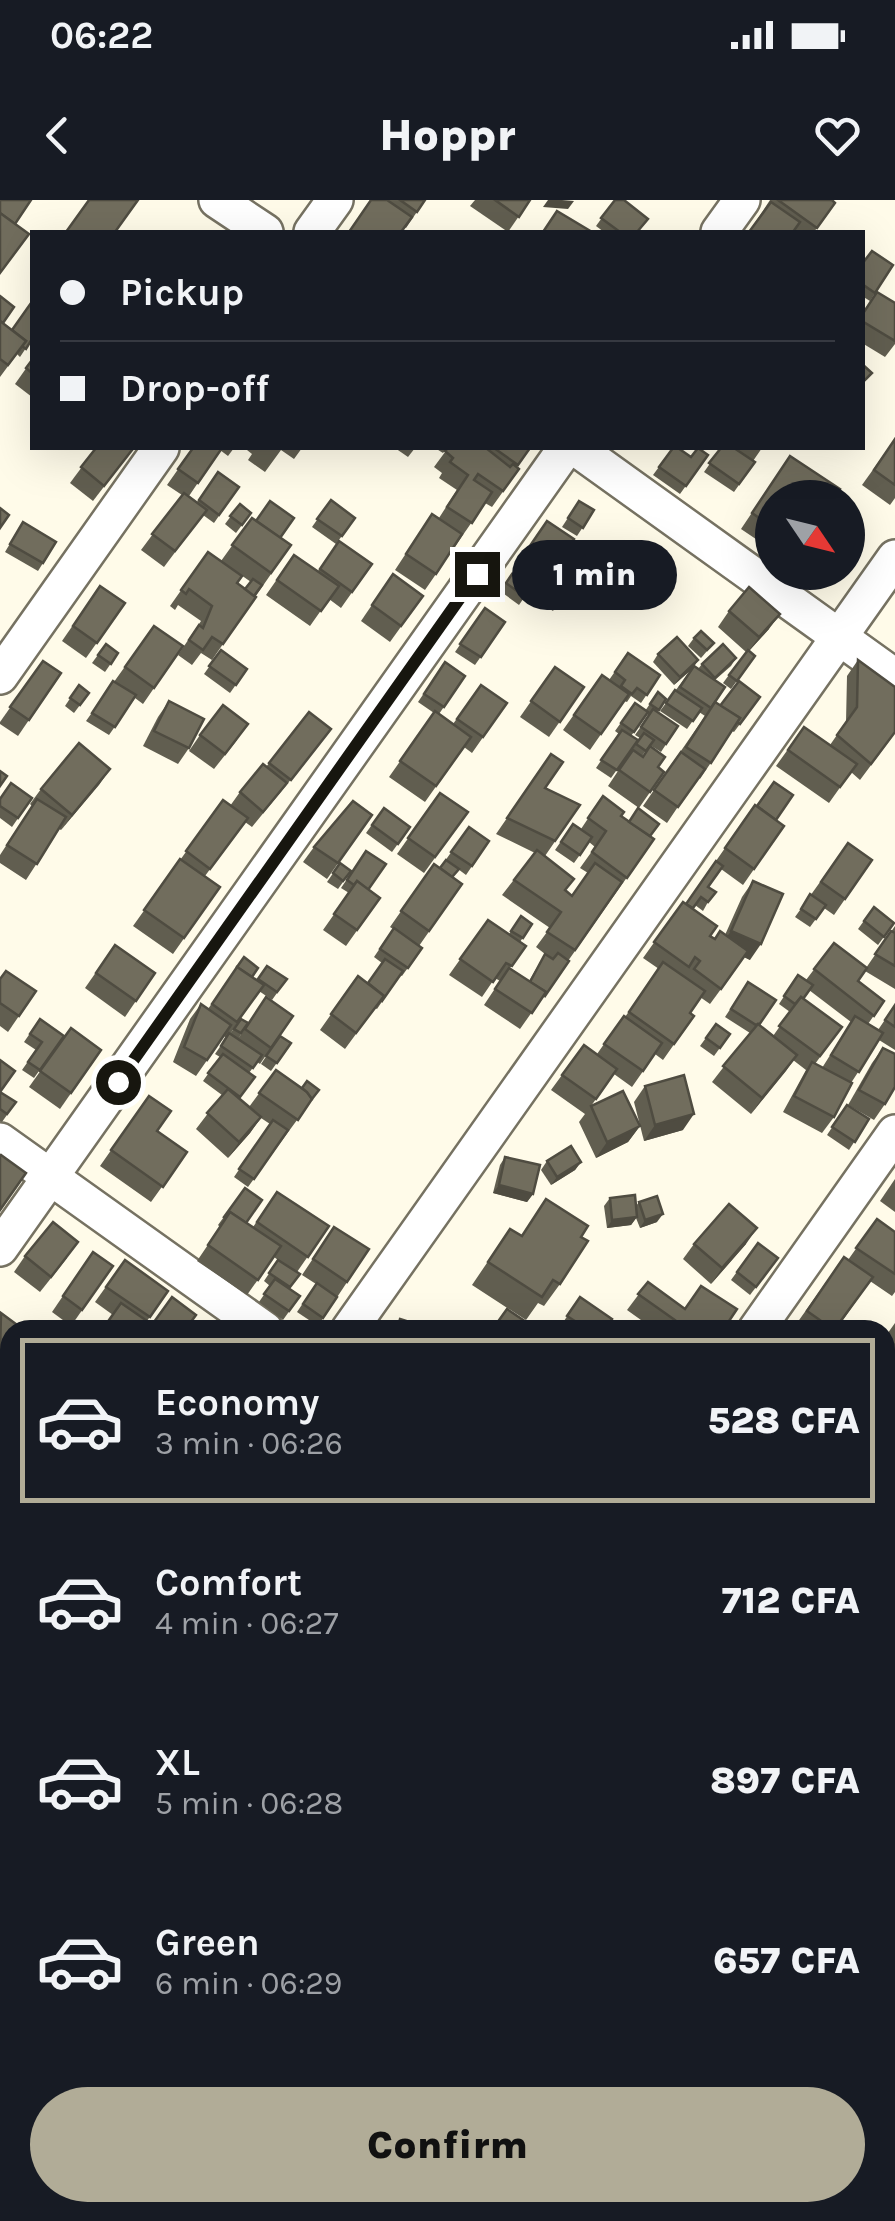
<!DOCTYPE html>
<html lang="en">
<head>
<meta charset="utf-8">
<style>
	:root { --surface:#171b24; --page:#20242c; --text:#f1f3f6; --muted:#9ea1a6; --line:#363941; --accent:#b1ac97 }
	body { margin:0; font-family:Karla,sans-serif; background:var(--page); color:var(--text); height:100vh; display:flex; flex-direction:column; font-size:38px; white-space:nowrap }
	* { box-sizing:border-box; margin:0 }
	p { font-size:32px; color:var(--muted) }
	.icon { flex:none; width:55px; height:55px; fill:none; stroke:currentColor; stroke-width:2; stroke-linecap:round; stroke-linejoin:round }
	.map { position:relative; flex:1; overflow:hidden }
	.panel { position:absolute; left:0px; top:1120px; width:895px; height:902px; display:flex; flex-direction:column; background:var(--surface); border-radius:30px 30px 0 0; box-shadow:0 10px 40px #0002 }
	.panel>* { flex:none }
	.top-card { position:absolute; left:30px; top:30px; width:835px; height:220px; border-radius:0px; box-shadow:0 10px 40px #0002; display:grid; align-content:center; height:220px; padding:0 30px; background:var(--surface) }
	.needle { width:65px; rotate:125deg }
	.controls { position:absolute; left:755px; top:280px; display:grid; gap:20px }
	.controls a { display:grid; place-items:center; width:110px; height:110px; border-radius:50%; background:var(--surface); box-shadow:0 10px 40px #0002; font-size:50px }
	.end { position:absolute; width:45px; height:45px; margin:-22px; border:12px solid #17160f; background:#fff; box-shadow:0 0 0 5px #fff }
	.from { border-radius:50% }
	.bubble { position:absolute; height:70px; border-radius:35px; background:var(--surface); box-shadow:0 10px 40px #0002; font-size:32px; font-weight:800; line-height:70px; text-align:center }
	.top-card b { display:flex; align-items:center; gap:35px; height:95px; font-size:38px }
	.top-card b+b { border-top:2px solid var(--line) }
	.top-card i { width:25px; height:25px; background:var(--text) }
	ul { padding:18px 0 0; list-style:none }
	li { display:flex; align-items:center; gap:30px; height:165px; margin:0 20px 15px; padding:0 10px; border:5px solid transparent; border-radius:0px }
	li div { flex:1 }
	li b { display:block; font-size:38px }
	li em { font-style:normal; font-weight:800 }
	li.on { border-color:var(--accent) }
	li>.icon { width:90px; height:90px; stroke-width:1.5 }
	.button { display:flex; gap:20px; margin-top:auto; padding:20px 30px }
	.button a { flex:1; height:115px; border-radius:60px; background:var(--accent); color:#111; font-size:40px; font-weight:800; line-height:115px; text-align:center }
	.status { display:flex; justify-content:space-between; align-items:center; height:70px; padding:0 50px; background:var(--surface); direction:ltr }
	.status svg { height:28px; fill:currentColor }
	header { display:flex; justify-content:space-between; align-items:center; height:130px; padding:0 30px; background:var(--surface); font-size:45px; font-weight:800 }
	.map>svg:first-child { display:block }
</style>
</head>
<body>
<div class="status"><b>06:22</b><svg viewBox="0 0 49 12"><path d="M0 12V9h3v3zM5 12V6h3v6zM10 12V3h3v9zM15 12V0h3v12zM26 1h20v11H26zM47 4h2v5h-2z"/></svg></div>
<header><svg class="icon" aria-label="back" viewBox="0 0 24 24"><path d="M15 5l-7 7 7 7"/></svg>Hoppr<svg class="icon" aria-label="heart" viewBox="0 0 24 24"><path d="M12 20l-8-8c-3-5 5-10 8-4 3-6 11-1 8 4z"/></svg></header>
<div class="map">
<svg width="895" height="2021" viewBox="0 0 895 2021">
	<rect width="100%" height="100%" fill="#fffbe9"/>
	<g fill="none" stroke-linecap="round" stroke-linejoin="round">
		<defs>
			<g id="street">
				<polyline points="217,0 265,32"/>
				<polyline points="312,32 335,0"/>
				<polyline points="719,32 742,0"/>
				<polyline points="576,248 895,477"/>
				<polyline points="0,476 161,248"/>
				<polyline points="0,941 265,1130"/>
				<polyline points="0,1048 566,248"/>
				<polyline points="349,1130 895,358"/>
				<polyline points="756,1130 895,933"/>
				<polyline points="885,1571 895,1557"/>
				<polyline points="0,1622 10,1608"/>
				<polyline points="131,2021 137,2012"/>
				<polyline points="563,2021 569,2012"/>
			</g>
		</defs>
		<!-- street casing -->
		<use href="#street" stroke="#767262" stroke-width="40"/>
		<!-- street -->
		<use href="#street" stroke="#fff" stroke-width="35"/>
	</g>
	<!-- wall -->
	<g fill="#615e50" fill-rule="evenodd">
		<polygon points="371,0 425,0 406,28"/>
		<polygon points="475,0 530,0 508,32 470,6"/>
		<polygon points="615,0 638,32 604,32 596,26"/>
		<polygon points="770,0 832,0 835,3 814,32 749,32"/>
		<polygon points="862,64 893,65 870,101 862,96"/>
		<polygon points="877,92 895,103 895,144 885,157 862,143 862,113"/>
		<polygon points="0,96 3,123 12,130 32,139 20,157 17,154 0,177"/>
		<polygon points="32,160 32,197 15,184"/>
		<polygon points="895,239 895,298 890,305 862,285"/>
		<polygon points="96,248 132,250 93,301 70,283"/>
		<polygon points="193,248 234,248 228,256 220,250 189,296 197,302 218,272 239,287 214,323 203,315 164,367 141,350 182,295 167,285"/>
		<polygon points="249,248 302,248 294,259 281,250 265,272 248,260 252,254 247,250"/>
		<polygon points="395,248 415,248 408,257"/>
		<polygon points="435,248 447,248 443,253"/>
		<polygon points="448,248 530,248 517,267 519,269 492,307 485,303 425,390 395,370 432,314 439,318 457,290 439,278 442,273 434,267"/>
		<polygon points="673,248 691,257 708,255 680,294 653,275"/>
		<polygon points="721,248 762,248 753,261 755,262 734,292 704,272"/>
		<polygon points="790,256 772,298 772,350 741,329"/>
		<polygon points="331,300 355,318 336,344 312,327"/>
		<polygon points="579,301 594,310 577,336 562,327"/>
		<polygon points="240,304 251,313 236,333 225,324"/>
		<polygon points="252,318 291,345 212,460 201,453 192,465 178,455 201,421 178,405 175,410 170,406 208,352 237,383 245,389 251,382 221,361"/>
		<polygon points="547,321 574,339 537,394 530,389 519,405 500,391"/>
		<polygon points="23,322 43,363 38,371 5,352"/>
		<polygon points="339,341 372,364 341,408 329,399 310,426 266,395 294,355 318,371"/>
		<polygon points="393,374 423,396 390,442 361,421"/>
		<polygon points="551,384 564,393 553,411 539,402"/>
		<polygon points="100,386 125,403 86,458 62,441"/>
		<polygon points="485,408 505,422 475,465 455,452"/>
		<polygon points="729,411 769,429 749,451 755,456 731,489 723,483 746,452 718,427"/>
		<polygon points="154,426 183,446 143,504 135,498 109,535 86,521"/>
		<polygon points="694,438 714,443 701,458 688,446"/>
		<polygon points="106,444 118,453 105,472 92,463"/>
		<polygon points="221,450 247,469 230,493 204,474"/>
		<polygon points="628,453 660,475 641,503 631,496 627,502 624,501 590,550 563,530 602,475 609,480"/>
		<polygon points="658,454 698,460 693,468 674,485 653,462"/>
		<polygon points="736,458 731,466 715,480 711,508 760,497 734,532 732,531 700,579 698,577 667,623 643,606 705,516 699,512 687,529 660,511 694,466 698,469 702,464"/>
		<polygon points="858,460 895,533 860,580 851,572 829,603 776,566 804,527 830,545 846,522 847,476"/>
		<polygon points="43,461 61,473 18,536 0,524 0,522"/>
		<polygon points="445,462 465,476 439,514 453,524 481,485 507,503 472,553 464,547 425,602 389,577 434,513 418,502"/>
		<polygon points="555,467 584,487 549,537 520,517"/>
		<polygon points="79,485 89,493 74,513 65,506"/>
		<polygon points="658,492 666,499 657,512 678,526 661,552 650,545 642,556 664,572 639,608 608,586 640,538 635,535 649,515 647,514 631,536 638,540 611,578 596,568 619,534 615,531 635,503 645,511"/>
		<polygon points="169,501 189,548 178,564 143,546 158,517"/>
		<polygon points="309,512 320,544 252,627 245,622 205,676 220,687 173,754 133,726 223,600 230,606 240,592 266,567"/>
		<polygon points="200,535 237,540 214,569 189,551"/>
		<polygon points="551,554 545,588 580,605 545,656 574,679 565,691 572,696 588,673 580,668 595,647 589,642 574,663 555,650 573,624 581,629 603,596 621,616 654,639 520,829 484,805 500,781 495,778 482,797 449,775 488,720 509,734 521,716 532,724 520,742 526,746 510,768 529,781 545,754 536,747 550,728 502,695 535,653 496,634"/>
		<polygon points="110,569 61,630 59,629 26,680 0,663 0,655 32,606 30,604 41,589"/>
		<polygon points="440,593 468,612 424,673 397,654"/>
		<polygon points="32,598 12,627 0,618 0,599"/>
		<polygon points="755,605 784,626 743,685 721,669 708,687 708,702 703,711 695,705 693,709 710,736 715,739 725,735 742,697 753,681 750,760 744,757 710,804 700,797 690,813 694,816 663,860 655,854 632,887 614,874 591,906 640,926 628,942 596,958 579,922 585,914 551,890 584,845 597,854 624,816 625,817 659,769 643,758 683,702 686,704"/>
		<polygon points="384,608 410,627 392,652 366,633"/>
		<polygon points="372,615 327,679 303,662 314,647"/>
		<polygon points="469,627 489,641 466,675 458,669 453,677 462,684 419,746 422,748 402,776 400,775 377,809 375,808 345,849 320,830 358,776 368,783 382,763 374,757 393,729 390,727 434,664 440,668"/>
		<polygon points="848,643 872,660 834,715 824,708 810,727 795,717"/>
		<polygon points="366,651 368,690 380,698 346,746 323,730 349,693 341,688"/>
		<polygon points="340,663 351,671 338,689 327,682"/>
		<polygon points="874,707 894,723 878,745 858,729"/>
		<path d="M895,726V789L865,771L858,781L884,801L868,824L878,830L895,805V850L879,840L851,883L834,917L822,933L783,912L806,870L793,860L751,914L712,882L750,833L725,817L748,782L759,825L773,836L790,812L779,804L798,775L806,780L834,743L866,768ZM809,790L851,822L822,868L815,864L842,827L803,799Z"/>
		<polygon points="115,745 155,773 125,817 85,788"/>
		<polygon points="244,757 252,777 257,781 267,766 287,779 272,800 259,791 230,834 241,819 248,823 238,839 266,797 293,816 260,864 257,862 249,873 255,877 239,899 249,907 276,870 302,888 319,890 248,987 234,977 270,924 261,918 250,933 228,958 196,929 222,895 203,881 220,857 215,854 226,838 224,836 196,876 173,862 190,819 201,804 208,809"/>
		<polygon points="0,779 36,791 8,832 0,826"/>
		<polygon points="40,819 64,836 34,878 22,870 36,850 24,842"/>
		<polygon points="716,824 730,834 714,856 700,846"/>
		<polygon points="71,828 101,850 60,909 29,887"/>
		<polygon points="280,836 291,843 271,871 261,864"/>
		<polygon points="883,848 885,904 874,920 848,905 872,863"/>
		<polygon points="0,860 0,892 16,902 2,922 0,921"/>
		<polygon points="645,886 683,930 644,941 634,902"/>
		<polygon points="149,896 157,931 187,952 151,1002 100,966"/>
		<polygon points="847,905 869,919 849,950 827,935"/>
		<polygon points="505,957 533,994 527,1002 493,993 500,965"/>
		<polygon points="547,961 581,962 575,970 551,985 541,970"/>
		<polygon points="895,979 895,1012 880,1001"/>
		<polygon points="245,988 246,1023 253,1027 277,992 329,1026 297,1072 300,1074 289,1089 300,1096 283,1120 259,1102 270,1086 264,1081 278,1060 274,1057 247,1095 197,1061 220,1027 218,1025"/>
		<polygon points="610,998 636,1006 639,1002 657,1022 640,1028 636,1018 631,1025 607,1028 604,1006"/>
		<polygon points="877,1019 895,1032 895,1092 892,1096 870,1081 836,1130 792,1130 844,1057 848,1060"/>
		<polygon points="334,1027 369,1049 318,1126 297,1112 316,1084 302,1075"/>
		<polygon points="510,1029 521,1036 560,1084 544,1106 538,1103 526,1120 472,1085"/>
		<polygon points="758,1043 778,1058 750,1095 731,1080"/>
		<polygon points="694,1044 746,1044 711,1084 683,1059"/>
		<polygon points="93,1052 113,1066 71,1126 52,1112"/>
		<polygon points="25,1056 67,1058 40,1092 14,1072"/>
		<polygon points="125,1060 168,1091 147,1121 113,1115 95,1102"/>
		<polygon points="648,1082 685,1109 723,1130 655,1130 627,1110"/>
		<polygon points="172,1097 185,1130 149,1130"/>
		<polygon points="580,1097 604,1130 571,1130 562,1124"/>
		<polygon points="0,1114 10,1130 10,1323 0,1337 0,1280 3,1276 0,1274"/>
		<polygon points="895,1123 895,1218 888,1227 886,1226 885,1227 885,1137"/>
		<polygon points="895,1283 895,1295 890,1291"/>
		<polygon points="885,1327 895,1334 895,1459 889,1407 885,1404"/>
		<polygon points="10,1391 10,1425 0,1419 0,1406"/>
		<polygon points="0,1481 10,1544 0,1558"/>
		<polygon points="895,1639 895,1695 885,1710 885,1654"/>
		<polygon points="10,1656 10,1699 0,1692 0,1669"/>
		<polygon points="10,1906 10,1973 5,1980 0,1977 0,1921"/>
		<polygon points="169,2012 213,2012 207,2021"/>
		<polygon points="228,2012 304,2012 298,2021 285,2021 282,2018 280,2021 222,2021"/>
		<polygon points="853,2012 872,2012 866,2021"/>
	</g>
	<!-- shaded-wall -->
	<g fill="#4f4c41">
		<polygon points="548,0 562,0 574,1 568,9 543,7"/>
		<polygon points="780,414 769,429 747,453 759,437"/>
		<polygon points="698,460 693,468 674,485 680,477"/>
		<polygon points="110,569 99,585 61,630 72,615"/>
		<polygon points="731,731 761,744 750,760 744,757 710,804 743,757 720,747"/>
		<polygon points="797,855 786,871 751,914 762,898"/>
		<polygon points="694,914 683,930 644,941 655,925"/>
		<polygon points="261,917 250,933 228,958 239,942"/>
		<polygon points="640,926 628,942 596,958 607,942"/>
		<polygon points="581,962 575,970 551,985 557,977"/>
		<polygon points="499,985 533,994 527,1002 493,993"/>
		<polygon points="663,1014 657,1022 640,1028 645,1020"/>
		<polygon points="637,1017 631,1025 607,1028 612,1020"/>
		<polygon points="757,1028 746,1044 711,1084 722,1068"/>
	</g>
	<!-- building -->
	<g fill="#716d5d" stroke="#4f4c41" stroke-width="2.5">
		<polygon points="0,0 31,0 15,24 0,13"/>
		<polygon points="89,0 138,0 115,32 66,32"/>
		<polygon points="371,0 387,0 412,17 401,32 349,32"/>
		<polygon points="400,0 425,0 417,12"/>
		<polygon points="495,0 530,0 519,17"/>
		<polygon points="615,0 624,0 648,19 637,32 620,32 601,18"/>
		<polygon points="778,0 832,0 835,3 817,28"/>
		<polygon points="771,2 800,22 793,32 749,32"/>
		<polygon points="557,11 592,32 543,32"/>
		<polygon points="0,13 29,34 0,73"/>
		<polygon points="872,51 893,65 875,93 862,84 862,64"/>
		<polygon points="877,92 895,103 895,141 862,121 862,115"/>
		<polygon points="0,96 14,107 3,123 0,121"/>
		<polygon points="31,103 32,139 26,149 22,146 26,141 12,130"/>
		<polygon points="0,121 26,141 8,165 0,159"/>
		<polygon points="32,160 32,173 26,168"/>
		<polygon points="862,164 872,173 862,183"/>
		<polygon points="895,239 895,285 874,270"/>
		<polygon points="96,248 129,248 132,250 104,286 81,267"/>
		<polygon points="193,248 222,248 198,283 178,269"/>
		<polygon points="448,248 486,248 510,267 513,264 519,269 503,291 478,274 474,280 492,292 472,323 447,307 468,275 450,262 453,258 445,251"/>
		<polygon points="494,248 530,248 518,265"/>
		<polygon points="673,248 678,248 691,257 698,248 708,255 686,286 659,267"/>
		<polygon points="721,248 734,248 755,262 739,284 709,263"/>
		<polygon points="790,256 840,289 834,298 772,298 772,327 752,313"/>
		<polygon points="218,272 239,287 219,315 199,300"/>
		<polygon points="184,293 207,310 175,351 152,334"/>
		<polygon points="331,300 355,318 342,336 317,319"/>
		<polygon points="270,301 294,318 280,338 256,321"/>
		<polygon points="579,301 594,310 583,328 568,318"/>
		<polygon points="240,304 251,313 242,325 230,316"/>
		<polygon points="0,308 9,315 0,328"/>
		<polygon points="432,314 462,334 436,374 406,354"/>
		<polygon points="252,318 291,345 271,373 232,345"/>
		<polygon points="547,321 574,339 548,378 521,359"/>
		<polygon points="23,322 56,342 43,363 10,344"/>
		<polygon points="339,341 372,364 352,392 320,369"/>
		<polygon points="208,352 242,376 237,383 256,397 223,444 212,437 203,450 189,440 199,425 203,428 212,406 189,389 186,394 181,390"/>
		<polygon points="294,355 339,386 321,411 277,380"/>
		<polygon points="393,374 423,396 401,426 372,405"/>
		<polygon points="512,374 531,388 525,397 506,383"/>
		<polygon points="253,379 262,385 254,396 245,389"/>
		<polygon points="551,384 564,393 558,403 545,394"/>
		<polygon points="100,386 125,403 97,443 73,426"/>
		<polygon points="749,387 780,414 759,437 729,411"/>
		<polygon points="485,408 505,422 481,457 460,444"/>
		<polygon points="154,426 183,446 154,488 125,467"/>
		<polygon points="701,431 714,443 707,450 694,438"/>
		<polygon points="677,437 698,460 680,477 658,454"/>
		<polygon points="106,444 118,453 111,464 98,455"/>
		<polygon points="723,444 736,458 715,478 702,464"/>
		<polygon points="221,450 247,469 236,485 209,466"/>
		<polygon points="748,450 755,456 737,481 729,475"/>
		<polygon points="628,453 660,475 647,495 637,488 632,494 621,486 625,480 615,472"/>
		<polygon points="858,460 895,487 895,532 871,564 837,535 857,507"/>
		<polygon points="43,461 61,473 29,520 10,507"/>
		<polygon points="445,462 465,476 444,507 424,494"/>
		<polygon points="694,466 725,487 711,508 680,487"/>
		<polygon points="555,467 584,487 560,522 531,501"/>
		<polygon points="602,475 629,494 601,534 574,515"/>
		<polygon points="113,481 136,495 115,527 92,513"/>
		<polygon points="739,481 760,497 740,524 737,522 740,518 720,506"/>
		<polygon points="79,485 89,493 80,505 70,498"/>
		<polygon points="481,485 507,503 483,537 457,519"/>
		<polygon points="675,490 702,508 693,521 666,503"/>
		<polygon points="658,492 666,499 659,510 650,504"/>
		<polygon points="169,501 204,519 189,548 154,531"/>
		<polygon points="715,502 740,518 711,563 686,547"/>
		<polygon points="635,503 648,512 634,532 621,523"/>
		<polygon points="223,505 248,524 225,554 200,535"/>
		<polygon points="653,509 678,526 666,544 641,527"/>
		<polygon points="435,511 471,537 436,586 400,561"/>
		<polygon points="309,512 331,529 291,580 269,563"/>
		<polygon points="804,527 857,564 840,587 788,550"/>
		<polygon points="622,530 638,540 617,570 601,560"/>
		<polygon points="644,533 654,540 646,551 636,544"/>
		<polygon points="79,543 110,569 72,615 41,589"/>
		<polygon points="650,546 665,557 658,567 664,572 650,592 619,570 633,550 643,557"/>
		<polygon points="681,552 705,569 678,607 654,590"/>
		<polygon points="551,554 563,562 545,588 580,605 555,641 507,618"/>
		<polygon points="263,564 287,583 263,612 240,592"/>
		<polygon points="0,571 7,576 0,586"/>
		<polygon points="774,582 793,595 776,620 757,606"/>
		<polygon points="11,583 32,598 18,618 0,606 0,599"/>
		<polygon points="440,593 468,612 435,657 408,638"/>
		<polygon points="603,596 624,612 621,616 654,639 627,678 592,652 606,631 588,618"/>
		<polygon points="37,599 66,617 37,664 7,645"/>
		<polygon points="223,600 248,618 210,669 186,651"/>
		<polygon points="353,601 372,615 338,663 314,647"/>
		<polygon points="755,605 784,626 754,669 725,648"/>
		<polygon points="384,608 410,627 398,644 372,625"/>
		<polygon points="638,608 659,624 650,636 629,622"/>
		<polygon points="573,624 592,637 580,655 561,642"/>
		<polygon points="469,627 489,641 472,666 451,652"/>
		<polygon points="848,643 872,660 845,699 821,682"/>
		<polygon points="537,650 574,679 565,690 572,696 595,663 622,682 575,750 547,732 561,712 514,680"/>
		<polygon points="366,651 386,664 368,690 357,681 354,685 347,680"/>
		<polygon points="180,659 220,687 184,738 144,710"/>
		<polygon points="446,660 459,669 452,677 440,668"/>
		<polygon points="716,661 723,666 708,687 716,692 708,702 701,697 693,708 686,704"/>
		<polygon points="340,663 351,671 343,681 333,673"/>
		<polygon points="434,664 462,684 429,731 401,711"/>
		<polygon points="357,681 380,698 357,730 334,714"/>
		<polygon points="753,681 783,694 761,744 731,731"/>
		<polygon points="810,694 826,705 816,719 801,709"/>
		<polygon points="683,702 717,726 710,736 715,739 720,731 748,751 721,789 694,769 700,761 695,757 689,767 654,742"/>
		<polygon points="874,707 894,723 884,737 864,721"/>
		<polygon points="521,716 532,724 523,738 511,731"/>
		<polygon points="488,720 526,746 512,766 506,763 493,782 460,759"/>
		<polygon points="394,728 422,748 408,768 380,749"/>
		<polygon points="891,731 895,733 895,766 875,754"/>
		<polygon points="834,743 867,768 858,781 884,801 874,816 814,769"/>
		<polygon points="115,745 155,773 136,801 96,773"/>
		<polygon points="558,753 569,761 545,796 544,795 546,792 530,782 545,754 553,759"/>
		<polygon points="244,757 258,768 252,777 237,767"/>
		<polygon points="385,759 403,771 382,801 381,800 384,796 368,783"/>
		<polygon points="663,762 705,791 690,813 694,816 674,844 629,812"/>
		<polygon points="267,766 287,779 277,792 258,779"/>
		<polygon points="237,767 264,785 237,822 212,804"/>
		<polygon points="509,768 546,792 532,813 495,789"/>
		<polygon points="6,771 36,791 19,816 0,803 0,779"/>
		<polygon points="798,775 813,785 803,799 801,797 795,804 784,796"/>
		<polygon points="358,776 384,796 356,833 331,814"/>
		<polygon points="748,782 776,800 759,825 758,824 756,825 731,809"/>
		<polygon points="266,797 293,816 271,848 245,829"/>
		<polygon points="801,797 842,827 820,856 779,826"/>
		<polygon points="201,804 231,825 207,860 184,847"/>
		<polygon points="895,805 895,827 885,820"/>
		<polygon points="624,816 662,843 643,871 604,844"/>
		<polygon points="855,816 883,833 859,872 831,855"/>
		<polygon points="40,819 64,836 40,870 28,862 42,842 30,834"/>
		<polygon points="241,819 248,823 241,833 234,829"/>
		<polygon points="716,824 730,834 720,848 706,838"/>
		<polygon points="758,824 797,855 762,898 723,866"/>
		<polygon points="71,828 101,850 71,893 40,871"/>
		<polygon points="229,833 262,855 253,868 221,846"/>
		<polygon points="280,836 291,843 277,863 266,856"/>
		<polygon points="584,845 617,869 596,899 562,875"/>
		<polygon points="883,848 895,854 895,887 885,904 859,890"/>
		<polygon points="223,854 255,877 240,897 208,873"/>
		<polygon points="0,860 15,871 0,892 16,902 7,914 0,909"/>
		<polygon points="812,862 852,883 834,917 794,896"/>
		<polygon points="276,870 307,892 312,899 298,920 259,893"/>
		<polygon points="684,875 694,914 655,925 645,886"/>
		<polygon points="307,881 319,890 312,899 307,892 302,888"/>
		<polygon points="228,889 261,917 239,942 207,913"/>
		<polygon points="623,891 640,926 607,942 591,906"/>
		<polygon points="149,896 171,911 157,931 187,952 163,987 111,950"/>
		<polygon points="847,905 869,919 855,942 832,927"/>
		<polygon points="273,920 288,930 254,979 239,969"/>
		<polygon points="571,946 581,962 557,977 547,961"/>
		<polygon points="1,955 26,973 0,1010 0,956"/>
		<polygon points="505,957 540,965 533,994 499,985"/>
		<polygon points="245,988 262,1000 246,1023 230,1012 226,1018 224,1017"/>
		<polygon points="277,992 329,1026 308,1057 257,1022"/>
		<polygon points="635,995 637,1017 612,1020 610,998"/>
		<polygon points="657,996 663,1014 645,1020 639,1002"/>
		<polygon points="546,999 588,1026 581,1037 588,1041 560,1084 553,1080 542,1097 488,1062 510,1029 522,1036"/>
		<polygon points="729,1004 757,1028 722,1068 694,1044"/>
		<polygon points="230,1012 281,1046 258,1080 208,1045"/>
		<polygon points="877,1019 895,1032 895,1074 856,1048"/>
		<polygon points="53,1022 78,1042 51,1077 25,1056"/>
		<polygon points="334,1027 369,1049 347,1082 313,1059"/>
		<polygon points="758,1043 778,1058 756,1087 737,1072"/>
		<polygon points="93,1052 113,1066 82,1110 63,1096"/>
		<polygon points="844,1057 873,1077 834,1130 807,1111"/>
		<polygon points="125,1060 168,1091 150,1117 106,1087"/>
		<polygon points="278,1060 300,1074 290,1087 269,1073"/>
		<polygon points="275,1079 300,1096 289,1111 264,1094"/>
		<polygon points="648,1082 685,1109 701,1086 737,1109 723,1130 689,1130 638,1094"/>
		<polygon points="317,1083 337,1097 323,1118 303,1104"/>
		<polygon points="172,1097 196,1115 185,1130 165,1130 154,1122"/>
		<polygon points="580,1097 612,1119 604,1130 589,1130 567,1116"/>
		<polygon points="121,1103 150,1123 145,1130 102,1130"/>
		<polygon points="507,1109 538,1130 492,1130"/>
		<polygon points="1,1113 24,1130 10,1130 10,1162 0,1155"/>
		<polygon points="400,1119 431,1129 397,1130"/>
		<polygon points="797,1122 808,1130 792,1130"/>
		<polygon points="620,1123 630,1130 615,1130"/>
		<polygon points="885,1138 895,1145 895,1170 885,1163"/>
		<polygon points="885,1163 895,1170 895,1209 885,1202"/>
		<polygon points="10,1165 10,1194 0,1188 0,1179"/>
		<polygon points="0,1188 10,1194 10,1248 0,1241"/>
		<polygon points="885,1207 894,1214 885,1227"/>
		<polygon points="885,1257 895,1264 895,1270 885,1284"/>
		<polygon points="10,1266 10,1323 6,1329 0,1325 0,1280"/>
		<polygon points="885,1327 895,1334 895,1388 885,1381"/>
		<polygon points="893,1401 895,1403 895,1459 885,1475 885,1413"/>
		<polygon points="1,1480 10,1485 10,1544 0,1538 0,1482"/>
		<polygon points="895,1640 895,1661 885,1654"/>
		<polygon points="10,1656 10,1675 1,1669"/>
		<polygon points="885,1659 895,1666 895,1695 885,1710"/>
		<polygon points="885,1775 895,1782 885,1799"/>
		<polygon points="9,1847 10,1848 10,1893 2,1904 0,1902 0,1859"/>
		<polygon points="10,1906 10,1960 0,1953 0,1921"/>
		<polygon points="885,1965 895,1972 895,1979 885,1993"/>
		<polygon points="0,1990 10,1997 0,2012"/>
		<polygon points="64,2012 72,2012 84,2021 58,2021"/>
		<polygon points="169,2012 198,2012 208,2019 207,2021 163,2021"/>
		<polygon points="232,2012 285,2012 285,2013 280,2021 244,2021"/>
		<polygon points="334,2012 342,2012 354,2020 353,2021 328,2021"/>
		<polygon points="464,2012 508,2012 501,2021 458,2021"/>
		<polygon points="622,2012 683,2012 687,2015 683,2021 616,2021"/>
		<polygon points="13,2015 22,2021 9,2021"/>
		<polygon points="823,2015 831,2021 819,2021"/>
	</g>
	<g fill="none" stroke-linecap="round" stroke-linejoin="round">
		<!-- route -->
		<polyline stroke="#17160f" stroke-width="12" points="118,882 477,374"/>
	</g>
</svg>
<div class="controls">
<a><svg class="needle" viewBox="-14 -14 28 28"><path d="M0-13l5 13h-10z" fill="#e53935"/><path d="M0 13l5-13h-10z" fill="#9ea1a6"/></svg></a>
</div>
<i class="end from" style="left:118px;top:882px"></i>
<i class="end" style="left:477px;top:374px"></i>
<div class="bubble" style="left:512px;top:340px;width:165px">1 min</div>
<div class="top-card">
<b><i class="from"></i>Pickup</b>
<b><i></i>Drop-off</b>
</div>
<section class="panel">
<ul>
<li class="on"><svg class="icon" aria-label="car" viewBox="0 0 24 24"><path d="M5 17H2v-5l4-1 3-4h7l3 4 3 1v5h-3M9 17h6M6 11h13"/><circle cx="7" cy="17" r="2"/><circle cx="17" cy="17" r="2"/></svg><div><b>Economy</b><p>3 min · 06:26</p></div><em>528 CFA</em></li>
<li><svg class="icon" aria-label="car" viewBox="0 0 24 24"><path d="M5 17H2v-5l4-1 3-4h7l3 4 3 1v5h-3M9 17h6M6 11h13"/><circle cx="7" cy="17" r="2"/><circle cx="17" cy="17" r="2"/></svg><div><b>Comfort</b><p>4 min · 06:27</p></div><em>712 CFA</em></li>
<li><svg class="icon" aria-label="car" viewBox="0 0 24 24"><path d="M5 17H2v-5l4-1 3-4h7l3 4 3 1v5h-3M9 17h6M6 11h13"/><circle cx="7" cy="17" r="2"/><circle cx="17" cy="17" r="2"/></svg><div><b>XL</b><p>5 min · 06:28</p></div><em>897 CFA</em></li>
<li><svg class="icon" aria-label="car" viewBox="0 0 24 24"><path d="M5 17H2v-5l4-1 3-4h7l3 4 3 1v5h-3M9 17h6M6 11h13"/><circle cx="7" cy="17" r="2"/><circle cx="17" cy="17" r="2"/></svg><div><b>Green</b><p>6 min · 06:29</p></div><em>657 CFA</em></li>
</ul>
<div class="button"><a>Confirm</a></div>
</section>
</div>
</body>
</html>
